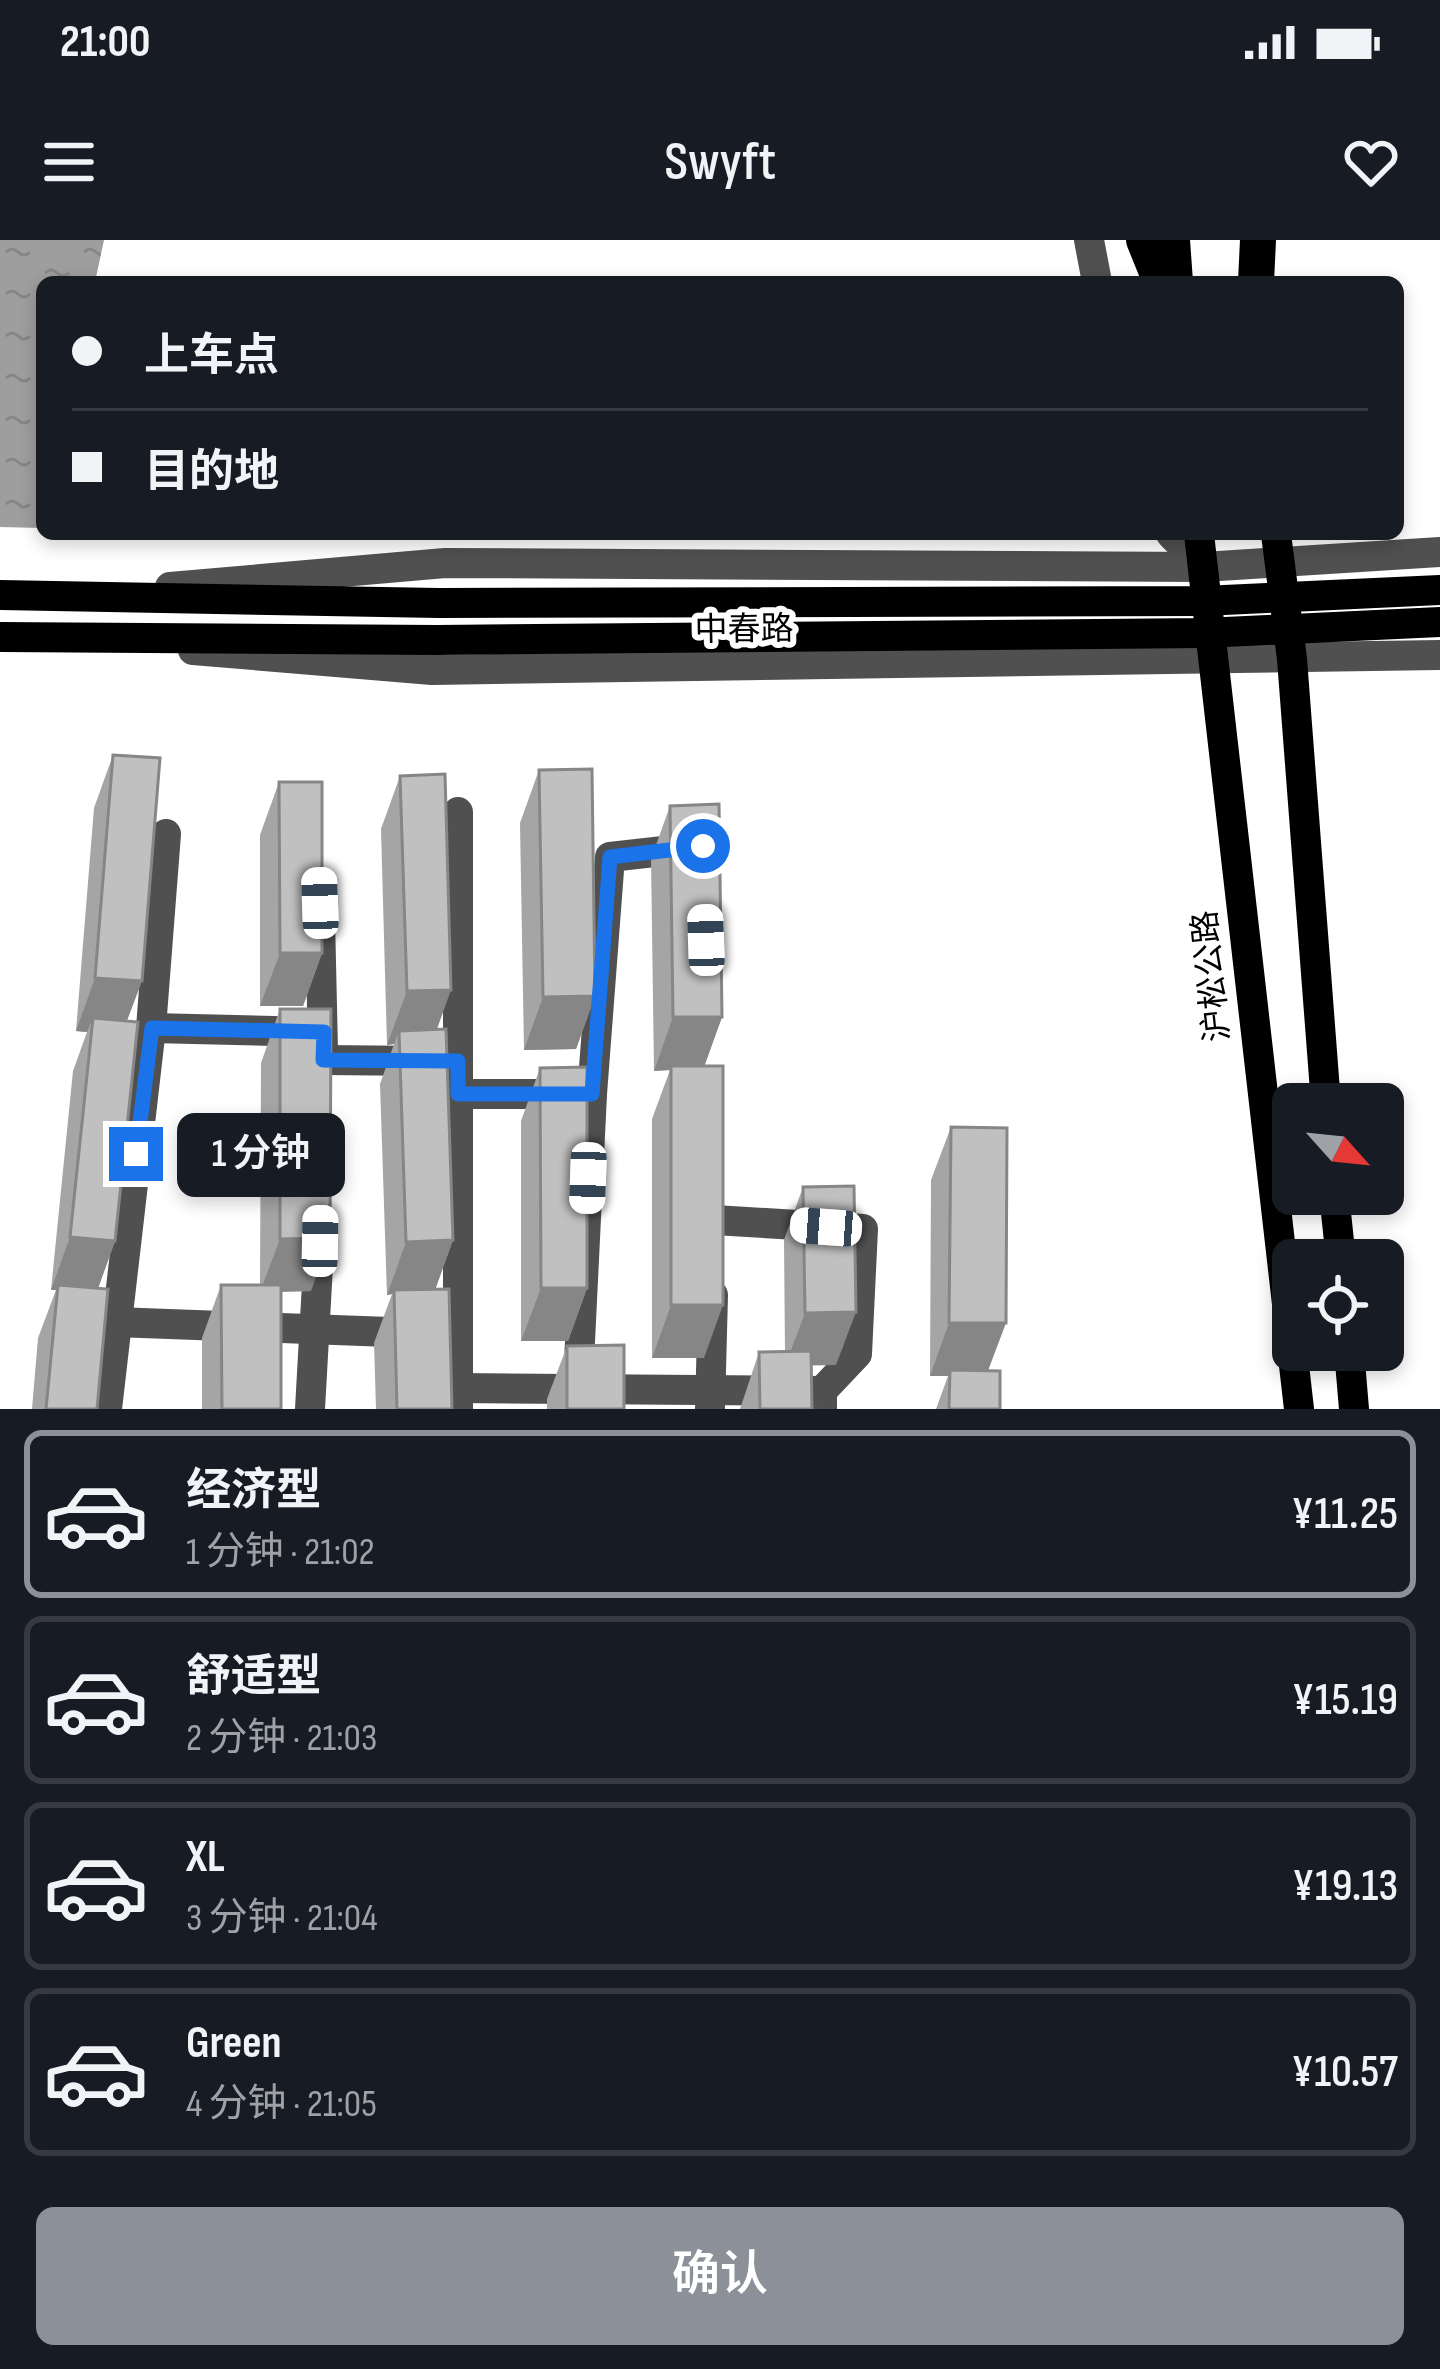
<!DOCTYPE html>
<html lang="zh">
<head>
<meta charset="utf-8">
<style>
	:root { --surface:#171b24; --page:#242831; --text:#f1f3f6; --muted:#9ea1a6; --line:#363941; --accent:#8c9099 }
	body { margin:0; font-family:"Sofia Sans Condensed","Noto Sans SC",sans-serif; background:var(--page); color:var(--text); height:100vh; display:flex; flex-direction:column; font-size:45px; white-space:nowrap }
	* { box-sizing:border-box; margin:0 }
	p { font-size:39px; color:var(--muted) }
	.icon { flex:none; width:66px; height:66px; fill:none; stroke:currentColor; stroke-width:2; stroke-linecap:round; stroke-linejoin:round }
	.map { position:relative; height:1169px; overflow:hidden }
	.panel { display:flex; flex-direction:column; background:var(--surface); flex:1 }
	.panel>* { flex:none }
	.hud { position:absolute; left:36px; top:36px; width:1368px; height:264px; border-radius:18px; box-shadow:0 6px 18px #0003; display:grid; align-content:center; height:264px; padding:0 36px; background:var(--surface) }
	.needle { width:78px; rotate:117deg }
	.controls { position:absolute; left:1272px; top:843px; display:grid; gap:24px }
	.controls a { display:grid; place-items:center; width:132px; height:132px; border-radius:18px; background:var(--surface); box-shadow:0 6px 18px #0003; font-size:60px }
	.end { position:absolute; width:54px; height:54px; margin:-27px; border:15px solid #1a73e8; background:#fff; box-shadow:0 0 0 6px #fff }
	.from { border-radius:50% }
	.bubble { position:absolute; height:84px; border-radius:18px; background:var(--surface); box-shadow:0 6px 18px #0003; font-size:39px; font-weight:600; line-height:84px; text-align:center }
	.car { position:absolute; width:36px; height:72px; margin:-36px -18px; border-radius:15px; box-shadow:0 0 9px 3px #0007; background:linear-gradient(#fff 24%,#345 0 40%,#fff 0 76%,#345 0 86%,#fff 0) }
	.hud b { display:flex; align-items:center; gap:42px; height:114px; font-size:45px }
	.hud b+b { border-top:3px solid var(--line) }
	.hud i { width:30px; height:30px; background:var(--text) }
	ul { padding:21px 0 0; list-style:none }
	li { display:flex; align-items:center; gap:36px; height:168px; margin:0 24px 18px; padding:0 12px; border:6px solid var(--line); border-radius:18px }
	li div { flex:1 }
	li b { display:block; font-size:45px }
	li em { font-style:normal; font-weight:600 }
	li.active { border-color:var(--accent) }
	li>.icon { width:108px; height:108px; stroke-width:1.5 }
	.cta { display:flex; gap:24px; margin-top:auto; padding:24px 36px }
	.cta a { flex:1; height:138px; border-radius:18px; background:var(--accent); color:#fff; font-size:48px; font-weight:600; line-height:138px; text-align:center }
	.status { display:flex; justify-content:space-between; align-items:center; height:84px; padding:0 60px; background:var(--surface); direction:ltr }
	.status svg { height:33px; fill:currentColor }
	header { display:flex; justify-content:space-between; align-items:center; height:156px; padding:0 36px; background:var(--surface); font-size:54px; font-weight:600 }
	.map>svg:first-child { display:block }
</style>
</head>
<body>
<div class="status"><b>21:00</b><svg viewBox="0 0 49 12"><path d="M0 12V9h3v3zM5 12V6h3v6zM10 12V3h3v9zM15 12V0h3v12zM26 1h20v11H26zM47 4h2v5h-2z"/></svg></div>
<header><svg class="icon" aria-label="menu" viewBox="0 0 24 24"><path d="M4 6h16M4 12h16M4 18h16"/></svg>Swyft<svg class="icon" aria-label="heart" viewBox="0 0 24 24"><path d="M12 20l-8-8c-3-5 5-10 8-4 3-6 11-1 8 4z"/></svg></header>
<div class="map">
<svg width="1440" height="1169" viewBox="0 0 1440 1169">
	<defs>
		<pattern id="water-ripples" width="26" height="14" patternUnits="userSpaceOnUse" patternTransform="scale(3)"><rect width="26" height="14" fill="#9e9e9e"/><path d="M2 4q2-2 4 0t4 0M15 11q2-2 4 0t4 0" fill="none" stroke="#868686"/></pattern>
	</defs>
	<rect width="100%" height="100%" fill="#fff"/>
	<!-- water -->
	<polygon fill="url(#water-ripples)" points="0,0 104,0 95,42 42,42 42,288 0,287"/>
	<g fill="none" stroke-linecap="round" stroke-linejoin="round">
		<!-- minor -->
		<g stroke="#505050" stroke-width="30">
			<polyline points="1089,0 1097,42"/>
			<polyline points="1171,294 1203,327"/>
			<polyline points="170,347 445,323 1203,327 1440,312"/>
			<polyline points="193,410 432,430 1440,415"/>
			<polyline points="320,678 323,810"/>
			<polyline points="151,788 312,792"/>
			<polyline points="323,820 428,821"/>
			<polyline points="458,854 592,854 578,1143"/>
			<polyline points="592,854 610,617 690,608"/>
			<polyline points="714,980 863,989 857,1114 822,1151"/>
			<polyline points="115,1082 416,1093"/>
			<polyline points="458,1148 822,1151 822,1169"/>
			<polyline points="107,1169 151,788 166,594"/>
			<polyline points="310,1169 320,990"/>
			<polyline points="458,1169 458,572"/>
			<polyline points="710,1169 713,1055"/>
		</g>
		<!-- major -->
		<g stroke="#000" stroke-width="30">
			<polyline points="1175,0 1178,42"/>
			<polyline points="1199,294 1299,1169"/>
			<polyline points="1276,294 1292,419 1326,864"/>
			<polyline points="0,355 439,363 1203,361 1440,350"/>
			<polyline points="0,397 437,400 1204,393 1440,382"/>
			<polyline points="1334,954 1341,1020"/>
			<polyline points="1349,1110 1354,1169"/>
		</g>
		<!-- highway -->
		<g stroke="#000" stroke-width="36">
			<polyline points="1144,0 1161,42"/>
			<polyline points="1256,42 1258,0"/>
		</g>
	</g>
	<!-- wall -->
	<g fill="#a5a5a5">
		<polygon points="113,515 127,781 115,1001 98,1048 97,1169 32,1169 38,1098 56,1050 51,1050 73,831 87,792 76,791 94,568"/>
		<polygon points="539,530 595,756 576,809 524,810 520,583"/>
		<polygon points="400,536 437,789 453,1000 435,1049 452,1169 376,1169 374,1103 392,1054 387,1055 380,844 394,804 387,805 381,589"/>
		<polygon points="279,542 322,713 303,766 260,766 260,595"/>
		<polygon points="670,566 722,777 704,826 704,1118 652,1118 652,879 670,830 654,831 651,619"/>
		<polygon points="280,769 311,1051 281,1052 281,1169 202,1169 202,1098 221,1045 260,1045 261,823"/>
		<polygon points="540,828 587,1048 568,1101 521,1101 521,881"/>
		<polygon points="951,887 988,1130 1000,1169 936,1169 948,1136 930,1136 931,940"/>
		<polygon points="803,947 836,1125 811,1125 812,1169 740,1169 759,1112 785,1112 784,1000"/>
		<polygon points="567,1106 624,1169 547,1169 547,1159"/>
	</g>
	<!-- shaded-wall -->
	<g fill="#868686">
		<polygon points="280,713 322,713 303,766 260,766"/>
		<polygon points="95,738 142,741 122,794 93,778 87,792 76,791"/>
		<polygon points="451,750 432,803 399,791 394,804 387,805 407,751"/>
		<polygon points="595,756 576,809 524,810 543,757"/>
		<polygon points="673,777 722,777 703,830 671,826 670,830 654,831"/>
		<polygon points="70,997 115,1001 96,1054 58,1045 56,1050 51,1050"/>
		<polygon points="330,998 311,1051 260,1052 280,999"/>
		<polygon points="453,1000 434,1053 394,1050 392,1054 387,1055 406,1002"/>
		<polygon points="541,1048 587,1048 568,1101 521,1101"/>
		<polygon points="671,1065 723,1065 704,1118 652,1118"/>
		<polygon points="856,1072 836,1125 785,1126 805,1073"/>
		<polygon points="949,1083 1006,1083 986,1136 950,1130 948,1136 930,1136"/>
	</g>
	<!-- building -->
	<g fill="#c0c0c0" stroke="#868686" stroke-width="3">
		<polygon points="113,515 160,518 142,741 95,738"/>
		<polygon points="592,529 595,756 543,757 539,530"/>
		<polygon points="445,534 451,750 407,751 400,536"/>
		<polygon points="279,542 322,542 322,713 280,713"/>
		<polygon points="719,564 722,777 673,777 670,566"/>
		<polygon points="280,769 331,769 330,998 280,999"/>
		<polygon points="93,778 138,782 115,1001 70,997"/>
		<polygon points="446,789 453,1000 406,1002 399,791"/>
		<rect x="671" y="826" width="52" height="239"/>
		<polygon points="587,827 587,1048 541,1048 540,828"/>
		<polygon points="951,887 1007,888 1006,1083 949,1083"/>
		<polygon points="854,946 856,1072 805,1073 803,947"/>
		<polygon points="58,1045 108,1049 97,1169 46,1169"/>
		<polygon points="221,1045 281,1045 281,1169 222,1169"/>
		<polygon points="449,1049 452,1169 397,1169 394,1050"/>
		<polygon points="624,1105 624,1169 567,1169 567,1106"/>
		<polygon points="811,1111 812,1169 760,1169 759,1112"/>
		<polygon points="950,1130 1000,1131 1000,1169 949,1169"/>
	</g>
	<g fill="none" stroke-linecap="round" stroke-linejoin="round">
		<!-- route -->
		<polyline stroke="#1a73e8" stroke-width="15" points="136,914 152,788 324,792 323,820 458,821 458,854 592,854 610,617 703,606"/>
	</g>
	<g text-anchor="middle" dominant-baseline="central" stroke-width="12" stroke-linejoin="round" paint-order="stroke">
		<!-- street labels -->
		<g font-size="33" fill="#000" stroke="#fff">
			<text transform="translate(744 390) rotate(-1)">中春路</text>
			<text transform="translate(1212 736) rotate(-96)">沪松公路</text>
		</g>
	</g>
</svg>
<div class="controls">
<a><svg class="needle" viewBox="-14 -14 28 28"><path d="M0-13l5 13h-10z" fill="#e53935"/><path d="M0 13l5-13h-10z" fill="#9ea1a6"/></svg></a>
<a><svg class="icon" aria-label="locate" viewBox="0 0 24 24"><circle cx="12" cy="12" r="6"/><path d="M12 2v4M12 18v4M2 12h4M18 12h4"/></svg></a>
</div>
<i class="end from" style="left:703px;top:606px"></i>
<i class="end" style="left:136px;top:914px"></i>
<div class="bubble" style="left:177px;top:873px;width:168px">1 分钟</div>
<i class="car" style="left:320px;top:663px;rotate:358deg"></i>
<i class="car" style="left:706px;top:700px;rotate:358deg"></i>
<i class="car" style="left:588px;top:938px;rotate:182deg"></i>
<i class="car" style="left:826px;top:987px;rotate:274deg"></i>
<i class="car" style="left:320px;top:1001px;rotate:1deg"></i>
<div class="hud">
<b><i class="from"></i>上车点</b>
<b><i></i>目的地</b>
</div>
</div>
<section class="panel">
<ul>
<li class="active"><svg class="icon" aria-label="car" viewBox="0 0 24 24"><path d="M5 17H2v-5l4-1 3-4h7l3 4 3 1v5h-3M9 17h6M6 11h13"/><circle cx="7" cy="17" r="2"/><circle cx="17" cy="17" r="2"/></svg><div><b>经济型</b><p>1 分钟 · 21:02</p></div><em>¥11.25</em></li>
<li><svg class="icon" aria-label="car" viewBox="0 0 24 24"><path d="M5 17H2v-5l4-1 3-4h7l3 4 3 1v5h-3M9 17h6M6 11h13"/><circle cx="7" cy="17" r="2"/><circle cx="17" cy="17" r="2"/></svg><div><b>舒适型</b><p>2 分钟 · 21:03</p></div><em>¥15.19</em></li>
<li><svg class="icon" aria-label="car" viewBox="0 0 24 24"><path d="M5 17H2v-5l4-1 3-4h7l3 4 3 1v5h-3M9 17h6M6 11h13"/><circle cx="7" cy="17" r="2"/><circle cx="17" cy="17" r="2"/></svg><div><b>XL</b><p>3 分钟 · 21:04</p></div><em>¥19.13</em></li>
<li><svg class="icon" aria-label="car" viewBox="0 0 24 24"><path d="M5 17H2v-5l4-1 3-4h7l3 4 3 1v5h-3M9 17h6M6 11h13"/><circle cx="7" cy="17" r="2"/><circle cx="17" cy="17" r="2"/></svg><div><b>Green</b><p>4 分钟 · 21:05</p></div><em>¥10.57</em></li>
</ul>
<div class="cta"><a>确认</a></div>
</section>
</body>
</html>
